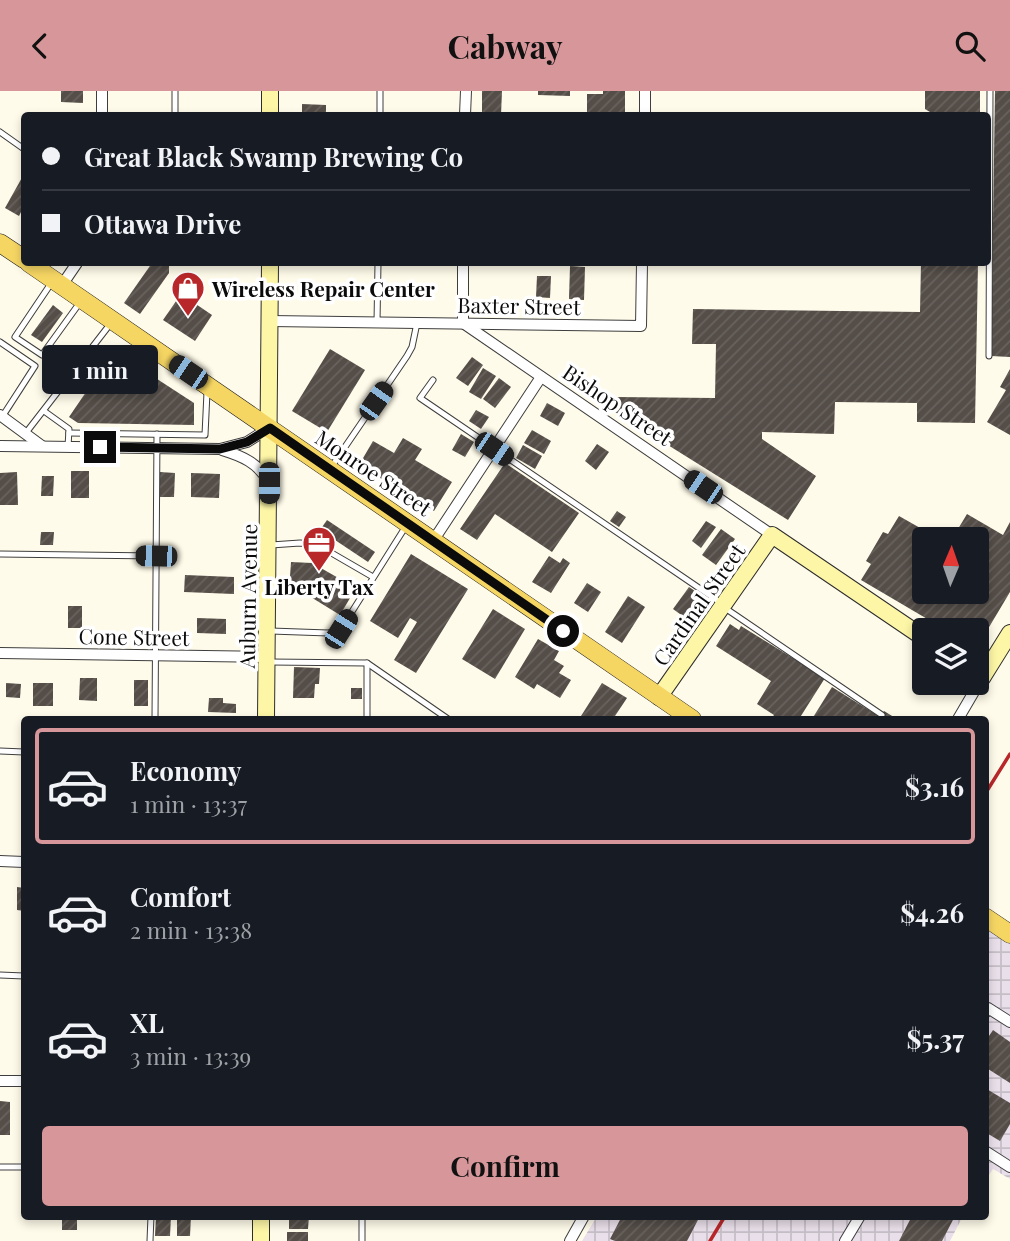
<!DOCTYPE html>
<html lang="en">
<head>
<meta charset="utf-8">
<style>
	:root { --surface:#171b24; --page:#242831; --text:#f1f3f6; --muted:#9ea1a6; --line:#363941; --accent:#d7979a }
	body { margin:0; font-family:"Playfair Display",serif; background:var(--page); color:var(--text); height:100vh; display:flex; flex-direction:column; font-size:26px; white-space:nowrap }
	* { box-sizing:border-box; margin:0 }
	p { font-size:23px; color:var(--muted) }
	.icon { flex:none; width:38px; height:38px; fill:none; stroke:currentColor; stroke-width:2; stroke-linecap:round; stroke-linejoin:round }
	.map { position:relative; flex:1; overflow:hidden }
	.drawer { position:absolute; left:21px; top:625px; width:968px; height:504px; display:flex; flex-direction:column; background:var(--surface); border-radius:7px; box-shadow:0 4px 10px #0003 }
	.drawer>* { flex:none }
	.banner { position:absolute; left:21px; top:21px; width:970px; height:154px; border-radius:7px; box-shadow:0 4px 10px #0003; display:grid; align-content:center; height:154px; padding:0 21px; background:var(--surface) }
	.needle { width:46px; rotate:2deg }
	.controls { position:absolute; left:912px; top:436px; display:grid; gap:14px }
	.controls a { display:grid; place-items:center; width:77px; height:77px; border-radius:7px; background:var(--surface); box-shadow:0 4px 10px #0003; font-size:35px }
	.end { position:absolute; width:32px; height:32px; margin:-16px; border:9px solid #0b0b0b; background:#fff; box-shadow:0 0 0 4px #fff }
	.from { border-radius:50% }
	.bubble { position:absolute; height:49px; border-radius:7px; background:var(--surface); box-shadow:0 4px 10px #0003; font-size:23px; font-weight:700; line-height:49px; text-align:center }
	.car { position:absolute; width:21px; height:42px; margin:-21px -10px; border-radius:9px; box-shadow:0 0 5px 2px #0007; background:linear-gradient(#222 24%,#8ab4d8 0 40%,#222 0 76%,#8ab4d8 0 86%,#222 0) }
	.banner b { display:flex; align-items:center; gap:24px; height:66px; font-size:26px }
	.banner b+b { border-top:2px solid var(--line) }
	.banner i { width:18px; height:18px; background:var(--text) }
	ul { padding:12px 0 0; list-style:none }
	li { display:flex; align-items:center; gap:21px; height:116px; margin:0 14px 10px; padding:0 7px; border:4px solid transparent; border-radius:7px }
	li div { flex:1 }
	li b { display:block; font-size:26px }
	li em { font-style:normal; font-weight:700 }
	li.active { border-color:var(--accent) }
	li>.icon { width:63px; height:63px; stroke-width:1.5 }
	.primary-button { display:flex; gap:14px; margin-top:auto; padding:14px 21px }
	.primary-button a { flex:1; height:80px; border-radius:7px; background:var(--accent); color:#111; font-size:28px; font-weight:700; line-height:80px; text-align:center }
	header { display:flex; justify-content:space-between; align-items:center; height:91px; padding:0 21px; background:var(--accent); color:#111; font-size:32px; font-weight:700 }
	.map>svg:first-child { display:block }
</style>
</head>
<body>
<header><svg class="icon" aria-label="back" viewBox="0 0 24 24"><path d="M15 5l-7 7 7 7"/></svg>Cabway<svg class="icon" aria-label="search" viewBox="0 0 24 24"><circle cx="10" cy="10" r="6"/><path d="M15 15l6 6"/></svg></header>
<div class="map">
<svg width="1010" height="1150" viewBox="0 0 1010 1150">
	<defs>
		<pattern id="industrial-grid" width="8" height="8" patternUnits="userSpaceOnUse" patternTransform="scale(1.75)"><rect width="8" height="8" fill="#e9dfea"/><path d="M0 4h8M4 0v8" fill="none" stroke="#c6bec7"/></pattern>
		<pattern id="building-hatch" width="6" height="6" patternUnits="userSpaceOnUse" patternTransform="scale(1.75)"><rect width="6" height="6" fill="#544d48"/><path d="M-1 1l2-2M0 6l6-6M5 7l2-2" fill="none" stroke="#68625e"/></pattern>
	</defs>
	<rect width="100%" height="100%" fill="#fffbea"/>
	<!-- industrial -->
	<g fill="url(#industrial-grid)">
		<polygon points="985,824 1010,839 1010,1088 993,1078 985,1090"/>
		<polygon points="597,1125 963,1125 950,1150 582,1150"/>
	</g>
	<!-- building -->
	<g fill="url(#building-hatch)">
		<polygon points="61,0 83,0 83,12 61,11"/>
		<polygon points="482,0 502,0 501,24 482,24"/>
		<polygon points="538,0 570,0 570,5 538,4"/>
		<polygon points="603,0 625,0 625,24 587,24 587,3 603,3"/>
		<polygon points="925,0 980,0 980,24 935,24 925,18"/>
		<polygon points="995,0 1010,0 1010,266 991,265"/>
		<polygon points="302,13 326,14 326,24 302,24"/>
		<polygon points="24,83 24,115 19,125 5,117"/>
		<polygon points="152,172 169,172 169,182 140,223 124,212"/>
		<polygon points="921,172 978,172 975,332 917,331 917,312 835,311 834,343 762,341 762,348 816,385 788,429 615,321 615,306 715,307 716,253 692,253 693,218 920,221"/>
		<polygon points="570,175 585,176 584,209 569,208"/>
		<polygon points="537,185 551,185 550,207 536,206"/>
		<polygon points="181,203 212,224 195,250 163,229"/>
		<polygon points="53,214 63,222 42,251 31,244"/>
		<polygon points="330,258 365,279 327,341 292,320"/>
		<polygon points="114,260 194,312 194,334 78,332 69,326"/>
		<polygon points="472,266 483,274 468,295 456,287"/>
		<polygon points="483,277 496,285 481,308 469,301"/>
		<polygon points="1010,278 1010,344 987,331 1006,299 1000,296"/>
		<polygon points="499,287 511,296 495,317 483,308"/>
		<polygon points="547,312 565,322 558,335 540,325"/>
		<polygon points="476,319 489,326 481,338 469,330"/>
		<polygon points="532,339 551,350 544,363 524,352"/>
		<polygon points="461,343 474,351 465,366 452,359"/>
		<polygon points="403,347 422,358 415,369 452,391 434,420 359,374 373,350 394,362"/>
		<polygon points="597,353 609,361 596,379 585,370"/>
		<polygon points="523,354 542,365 535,378 516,367"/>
		<polygon points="505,372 579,422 552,461 495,423 477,449 460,438"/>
		<rect x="71" y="380" width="18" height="27"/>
		<polygon points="17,381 18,414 0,414 0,382"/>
		<polygon points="160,381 175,382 174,406 159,406"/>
		<polygon points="191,382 220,383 219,407 191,406"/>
		<polygon points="42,385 54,385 53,405 41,405"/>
		<polygon points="617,420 626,426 619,436 610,430"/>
		<polygon points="967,423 1003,444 1010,431 1010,501 976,558 976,539 946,539 861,489 871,473 866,470 883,441 888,443 899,425 929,442 924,448 924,500 976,500 976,448 952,448"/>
		<polygon points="327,429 375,461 368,471 320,439"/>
		<polygon points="706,430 716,436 701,457 692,450"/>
		<polygon points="721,438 735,448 716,474 702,464"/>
		<polygon points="41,441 54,441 53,454 40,454"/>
		<polygon points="411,463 468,498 416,582 394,569 417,531 410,527 398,547 370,530"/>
		<polygon points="549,465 560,472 563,467 570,472 551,502 532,491"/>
		<polygon points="291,471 312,472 356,497 340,524 301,500 289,500"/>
		<polygon points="185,484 234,486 234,503 184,501"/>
		<polygon points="587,492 601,501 588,521 574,512"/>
		<polygon points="689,496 707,508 691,531 673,518"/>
		<polygon points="628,505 645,516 622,552 605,541"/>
		<rect x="68" y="515" width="14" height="22"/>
		<polygon points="493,518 525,538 495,588 462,568"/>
		<polygon points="197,527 226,528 226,543 197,542"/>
		<polygon points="730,533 739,539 741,535 825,587 799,628 771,628 774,624 757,613 771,590 716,555"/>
		<polygon points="538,548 559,560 554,569 564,575 559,582 571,589 560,607 537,593 534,598 515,586"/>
		<polygon points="294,576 320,577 319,593 315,593 314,607 293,607"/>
		<polygon points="80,587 97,587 97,610 79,609"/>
		<rect x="134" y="589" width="14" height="26"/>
		<polygon points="6,592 21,593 20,607 6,606"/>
		<rect x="33" y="592" width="20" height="23"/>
		<polygon points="602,592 627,607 613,628 586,628 581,625"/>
		<polygon points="832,596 880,626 884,620 897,628 812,628"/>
		<rect x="351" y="597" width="11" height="11"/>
		<polygon points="209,607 223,607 223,612 236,613 236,622 208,621"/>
		<polygon points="17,796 24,797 24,820 17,819"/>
		<polygon points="993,939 1010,951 1010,992 985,976 985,951"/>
		<polygon points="985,997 1010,1012 1010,1033 1000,1050 985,1041"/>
		<polygon points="0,1010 10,1011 10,1044 0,1044"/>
		<rect x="62" y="1125" width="15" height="14"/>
		<polygon points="156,1125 171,1125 170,1145 155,1145"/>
		<polygon points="177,1125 191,1125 190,1145 177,1145"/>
		<polygon points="289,1125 309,1125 308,1138 289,1138"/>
		<polygon points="622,1125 665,1125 671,1128 672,1125 700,1125 687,1150 615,1150 610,1148"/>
		<polygon points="912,1125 955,1125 942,1150 899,1150"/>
		<rect x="287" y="1141" width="21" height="9"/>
	</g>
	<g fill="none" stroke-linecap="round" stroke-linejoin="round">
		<defs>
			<g id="lane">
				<polyline points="175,0 175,24"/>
				<polyline points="380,24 380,0"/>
				<polyline points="0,41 24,58"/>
				<polyline points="52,191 15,246 42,264 81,210"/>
				<polyline points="377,231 378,172"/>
				<polyline points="0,251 35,275 2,326"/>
				<polyline points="989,265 990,0"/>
				<polyline points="433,289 420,307 721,512"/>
				<polyline points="44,320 69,338 68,356"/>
				<polyline points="69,342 205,344 207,301"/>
				<polyline points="25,343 111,232"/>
				<polyline points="332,375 407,265 412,256 417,232"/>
				<polyline points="271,454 300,452 316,453 373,486"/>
				<polyline points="0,463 156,465"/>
				<polyline points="725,517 882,624"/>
				<polyline points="271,540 328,542 341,538 406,435"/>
				<polyline points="270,571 367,572 448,628"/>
				<polyline points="155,628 157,343"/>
				<polyline points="367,628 367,572"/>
				<polyline points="0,660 24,661"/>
				<polyline points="0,884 24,885"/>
				<polyline points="0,1076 24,1076"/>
				<polyline points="150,1150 151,1125"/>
				<polyline points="362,1150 362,1125"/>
			</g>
			<g id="street">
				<polyline points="102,24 102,0"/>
				<polyline points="465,24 466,0"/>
				<polyline points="645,24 645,0"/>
				<polyline points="463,172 463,232 772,444"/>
				<polyline points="62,194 77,172"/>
				<polyline points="270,230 641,235 642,172"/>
				<polyline points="0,324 42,355"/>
				<polyline points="0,355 220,358 247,351 269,337"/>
				<path d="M222,359C242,365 258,372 268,390"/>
				<polyline points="433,450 541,286"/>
				<polyline points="0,562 267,566"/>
				<polyline points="958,628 982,587"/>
				<polyline points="0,770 24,771"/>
				<polyline points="985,922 988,917 1010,931"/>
				<polyline points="0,990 24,990"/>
				<polyline points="985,1060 1010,1076"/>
				<polyline points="570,1150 584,1125"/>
				<polyline points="845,1150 860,1125"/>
			</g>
			<g id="secondary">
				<polyline points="270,24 270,0"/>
				<polyline points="976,583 982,587 1010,542"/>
				<polyline points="659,606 772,444 924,547"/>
				<polyline points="266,628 270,172"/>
				<polyline points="261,1150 261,1125"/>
			</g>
			<g id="primary">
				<polyline points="0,152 24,168"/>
				<polyline points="29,172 692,628"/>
				<polyline points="985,826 1010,843"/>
			</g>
		</defs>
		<!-- lane casing -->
		<use href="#lane" stroke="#3e3e3e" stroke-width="7"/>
		<!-- street casing -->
		<use href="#street" stroke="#3e3e3e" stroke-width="12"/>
		<!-- secondary casing -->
		<use href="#secondary" stroke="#2d2d2d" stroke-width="18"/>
		<!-- primary casing -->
		<use href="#primary" stroke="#1c1c1c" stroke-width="19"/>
		<!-- lane -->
		<use href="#lane" stroke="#fff" stroke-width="5"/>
		<!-- street -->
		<use href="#street" stroke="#fff" stroke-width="10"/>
		<!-- secondary -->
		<use href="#secondary" stroke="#fdf6a6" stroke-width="16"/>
		<!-- primary -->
		<use href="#primary" stroke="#f6d663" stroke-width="18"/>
		<!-- rail -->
		<g stroke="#b8272a" stroke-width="3.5">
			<polyline points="985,703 1010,663"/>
			<polyline points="710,1150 725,1125"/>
		</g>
	</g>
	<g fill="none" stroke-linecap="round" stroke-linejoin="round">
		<!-- route -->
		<polyline stroke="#0b0b0b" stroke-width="9" points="100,356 220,358 247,351 270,337 563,540"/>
	</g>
	<!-- icons -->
	<defs>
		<symbol id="shop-pin" viewBox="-11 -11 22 30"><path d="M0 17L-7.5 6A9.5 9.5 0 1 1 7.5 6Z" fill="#b8272a" stroke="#fff"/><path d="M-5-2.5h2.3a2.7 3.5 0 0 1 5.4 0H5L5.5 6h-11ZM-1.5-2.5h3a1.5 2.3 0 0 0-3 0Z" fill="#fff"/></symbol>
		<symbol id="office-pin" viewBox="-11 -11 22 30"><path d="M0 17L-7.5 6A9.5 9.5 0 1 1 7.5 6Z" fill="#b8272a" stroke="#fff"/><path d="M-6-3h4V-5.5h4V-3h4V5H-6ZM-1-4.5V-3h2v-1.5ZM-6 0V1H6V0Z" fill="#fff"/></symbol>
	</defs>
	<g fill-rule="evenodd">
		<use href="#shop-pin" x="169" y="178" width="38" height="52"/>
		<use href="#office-pin" x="300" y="433" width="38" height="52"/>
	</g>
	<g text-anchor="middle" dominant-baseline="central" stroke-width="7" stroke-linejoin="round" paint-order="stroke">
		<!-- poi labels -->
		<g font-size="21" font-weight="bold" fill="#0b0b0b" stroke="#fff" text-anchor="start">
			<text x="212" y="197">Wireless Repair Center</text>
			<text x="319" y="495" text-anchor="middle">Liberty Tax</text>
		</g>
		<!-- street labels -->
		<g font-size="21" fill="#0b0b0b" stroke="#fff">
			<text transform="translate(519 214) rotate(1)">Baxter Street</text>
			<text transform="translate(618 313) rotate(34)">Bishop Street</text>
			<text transform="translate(374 381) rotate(34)">Monroe Street</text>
			<text transform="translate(247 505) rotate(-89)">Auburn Avenue</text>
			<text transform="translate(698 513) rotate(-55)">Cardinal Street</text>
			<text transform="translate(134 545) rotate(1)">Cone Street</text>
		</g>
	</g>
</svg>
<div class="controls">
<a><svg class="needle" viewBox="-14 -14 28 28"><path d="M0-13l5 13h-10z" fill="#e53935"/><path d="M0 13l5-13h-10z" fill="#9ea1a6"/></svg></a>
<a><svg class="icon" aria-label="layers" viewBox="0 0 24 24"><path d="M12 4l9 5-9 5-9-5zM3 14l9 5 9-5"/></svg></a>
</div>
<i class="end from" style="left:563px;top:540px"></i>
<i class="end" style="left:100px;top:356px"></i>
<div class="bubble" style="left:42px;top:254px;width:116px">1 min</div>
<i class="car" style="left:188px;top:281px;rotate:304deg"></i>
<i class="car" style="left:376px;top:310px;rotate:35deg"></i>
<i class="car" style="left:494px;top:358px;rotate:124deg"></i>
<i class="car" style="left:269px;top:392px;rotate:180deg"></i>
<i class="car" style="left:703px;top:396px;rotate:304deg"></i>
<i class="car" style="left:156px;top:465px;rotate:271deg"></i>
<i class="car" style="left:341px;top:538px;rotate:32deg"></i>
<div class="banner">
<b><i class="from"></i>Great Black Swamp Brewing Co</b>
<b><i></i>Ottawa Drive</b>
</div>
<section class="drawer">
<ul>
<li class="active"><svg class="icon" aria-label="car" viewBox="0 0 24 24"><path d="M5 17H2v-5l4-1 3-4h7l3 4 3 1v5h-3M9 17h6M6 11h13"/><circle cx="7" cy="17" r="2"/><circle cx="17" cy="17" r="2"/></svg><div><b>Economy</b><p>1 min · 13:37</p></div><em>$3.16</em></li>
<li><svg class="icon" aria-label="car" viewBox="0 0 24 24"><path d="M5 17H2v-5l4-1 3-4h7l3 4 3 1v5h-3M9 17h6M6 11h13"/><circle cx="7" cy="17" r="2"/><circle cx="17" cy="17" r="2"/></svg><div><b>Comfort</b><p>2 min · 13:38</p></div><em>$4.26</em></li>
<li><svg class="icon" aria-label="car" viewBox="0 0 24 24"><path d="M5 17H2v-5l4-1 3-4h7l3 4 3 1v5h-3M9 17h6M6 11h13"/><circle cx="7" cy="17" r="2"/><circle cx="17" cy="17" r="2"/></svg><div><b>XL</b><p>3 min · 13:39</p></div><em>$5.37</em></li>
</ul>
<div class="primary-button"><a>Confirm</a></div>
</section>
</div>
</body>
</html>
